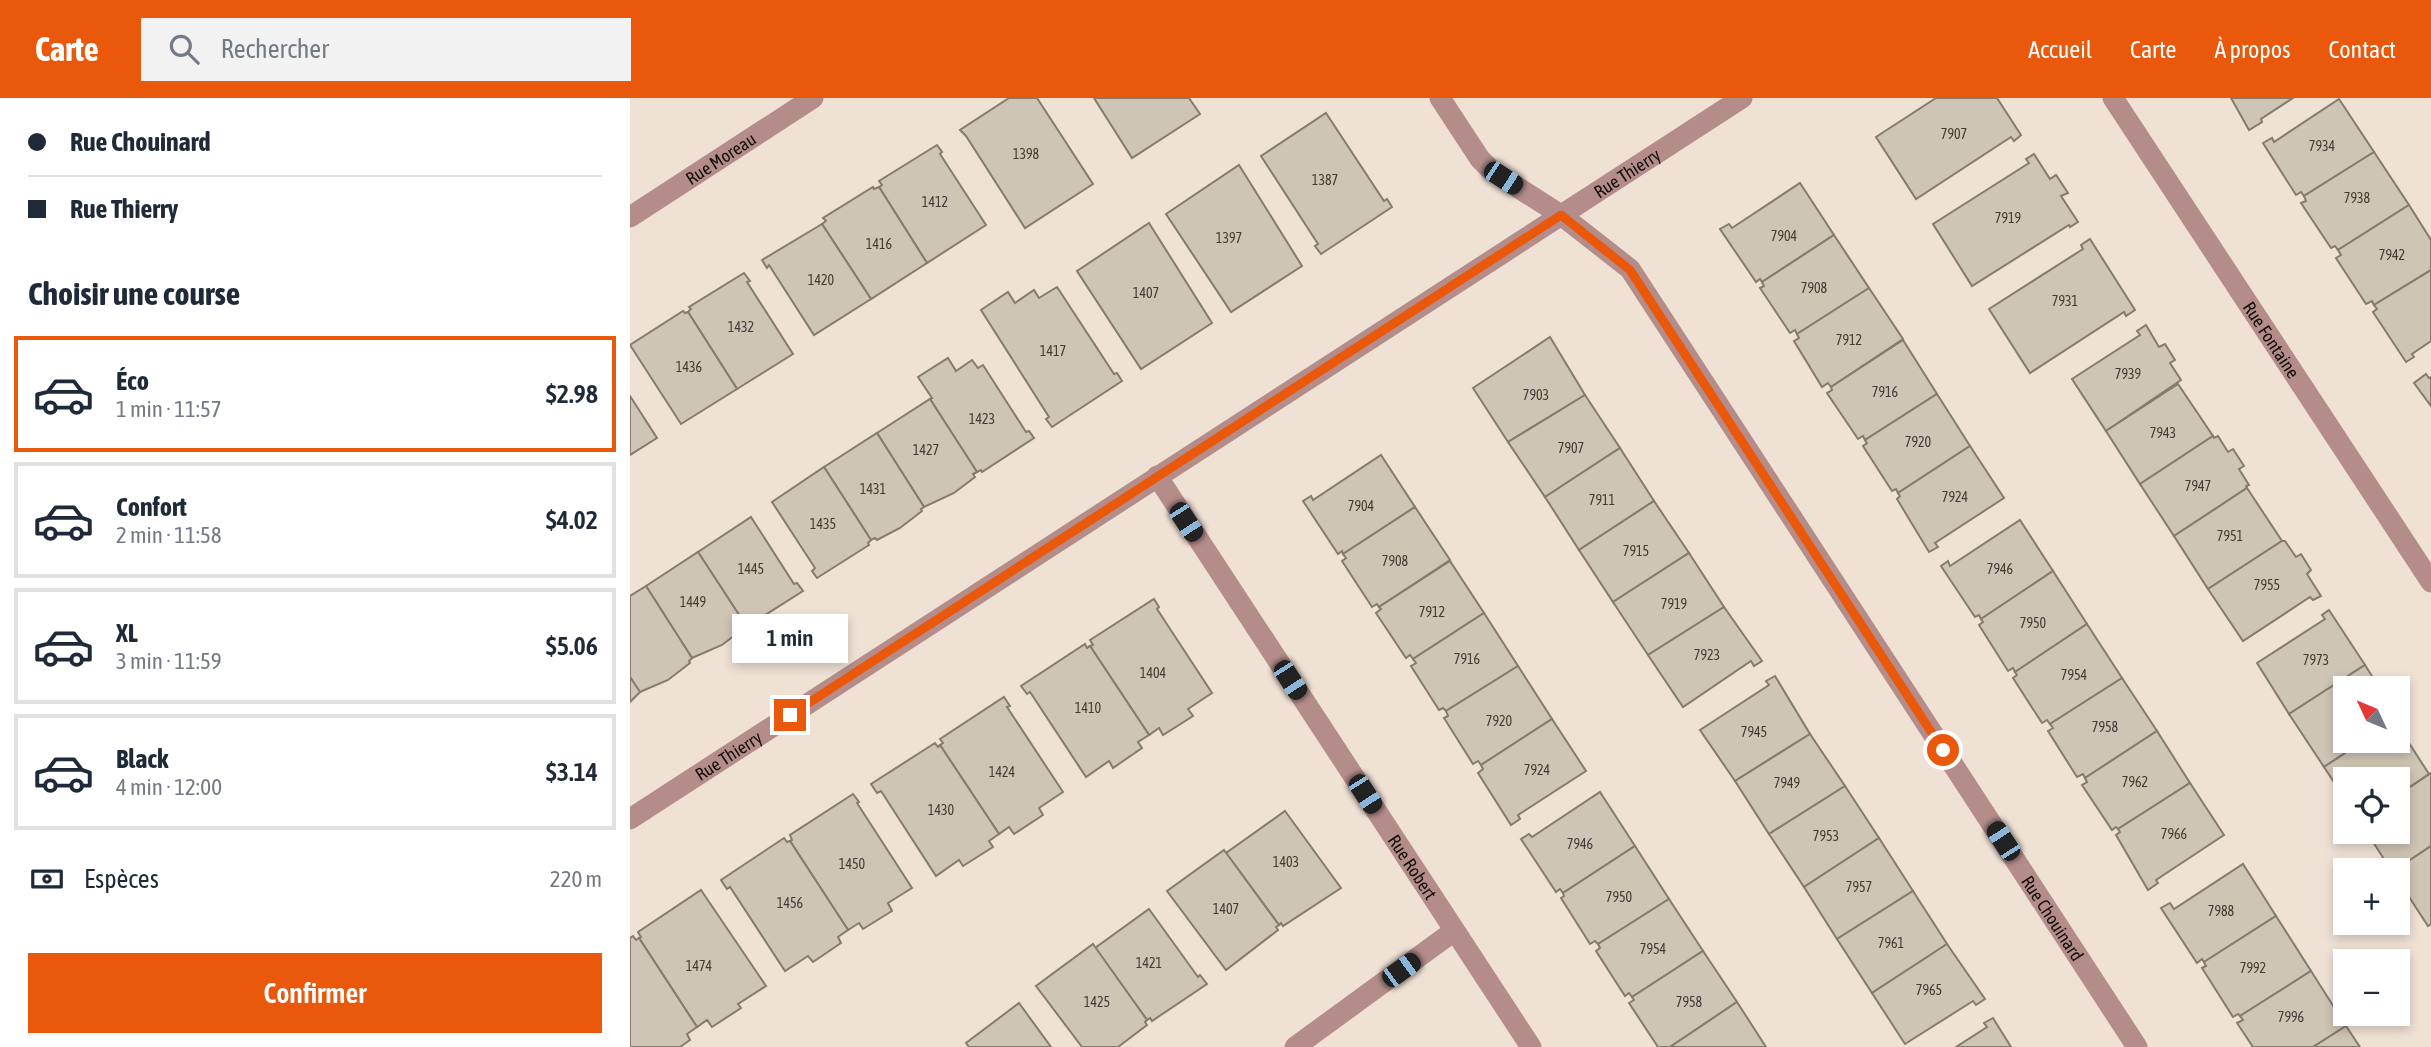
<!DOCTYPE html>
<html lang="fr">
<head>
<meta charset="utf-8">
<style>
	:root { --surface:#fff; --page:#f2f2f3; --text:#1f2937; --muted:#747a83; --line:#e0e1e3; --accent:#ea580c }
	body { margin:0; font-family:"Asap Condensed",sans-serif; background:var(--page); color:var(--text); height:100vh; display:flex; flex-direction:column; font-size:26px; white-space:nowrap }
	* { box-sizing:border-box; margin:0 }
	p { font-size:23px; color:var(--muted) }
	.icon { flex:none; width:38px; height:38px; fill:none; stroke:currentColor; stroke-width:2; stroke-linecap:round; stroke-linejoin:round }
	.map { position:relative; flex:1; overflow:hidden }
	.details { display:flex; flex-direction:column; background:var(--surface); width:630px }
	.details>* { flex:none }
	.hud { display:grid; align-content:center; height:154px; padding:0 28px; background:var(--surface) }
	.needle { width:46px; rotate:314deg }
	.fabs { position:absolute; left:1703px; top:578px; display:grid; gap:14px }
	.fabs a { display:grid; place-items:center; width:77px; height:77px; border-radius:0px; background:var(--surface); box-shadow:0 4px 10px #0003; font-size:35px }
	.end { position:absolute; width:32px; height:32px; margin:-16px; border:9px solid #ea580c; background:#fff; box-shadow:0 0 0 4px #fff }
	.from { border-radius:50% }
	.bubble { position:absolute; height:49px; border-radius:0px; background:var(--surface); box-shadow:0 4px 10px #0003; font-size:23px; font-weight:600; line-height:49px; text-align:center }
	.car { position:absolute; width:21px; height:42px; margin:-21px -10px; border-radius:9px; box-shadow:0 0 5px 2px #0007; background:linear-gradient(#222 24%,#8ab4d8 0 40%,#222 0 76%,#8ab4d8 0 86%,#222 0) }
	.hud b { display:flex; align-items:center; gap:24px; height:66px; font-size:26px }
	.hud b+b { border-top:2px solid var(--line) }
	.hud i { width:18px; height:18px; background:var(--text) }
	ul { padding:0; list-style:none }
	li { display:flex; align-items:center; gap:21px; height:116px; margin:0 14px 10px; padding:0 14px; border:4px solid var(--line); border-radius:0px }
	li div { flex:1 }
	li b { display:block; font-size:26px }
	li em { font-style:normal; font-weight:600 }
	li.active { border-color:var(--accent) }
	li>.icon { width:63px; height:63px; stroke-width:1.5 }
	h2 { padding:0 28px; font-size:32px; line-height:84px }
	.pay { display:flex; align-items:center; gap:18px; height:77px; padding:0 28px; font-size:26px }
	.pay p { margin-inline-start:auto }
	.action { display:flex; gap:14px; margin-top:auto; padding:14px 28px }
	.action a { flex:1; height:80px; border-radius:0px; background:var(--accent); color:#fff; font-size:28px; font-weight:600; line-height:80px; text-align:center }
	header { display:flex; align-items:center; gap:42px; box-sizing:border-box; height:98px; padding:0 35px; background:var(--accent); color:#fff }
	header strong { font-size:33px }
	nav { display:flex; gap:38px; margin-inline-start:auto; font-size:24px }
	.search { width:490px; height:63px; background:var(--page); display:flex; align-items:center; gap:18px; box-sizing:border-box; padding:0 24px; border-radius:0px; color:var(--muted); font-size:26px }
	main { display:flex; flex:1; min-height:0 }
	.map>svg:first-child { display:block }
</style>
</head>
<body>
<header>
<strong>Carte</strong>
<div class="search"><svg class="icon" aria-label="search" viewBox="0 0 24 24"><circle cx="10" cy="10" r="6"/><path d="M15 15l6 6"/></svg>Rechercher</div>
<nav><a>Accueil</a><a>Carte</a><a>À propos</a><a>Contact</a></nav>
</header>
<main>
<section class="details">
<div class="hud">
<b><i class="from"></i>Rue Chouinard</b>
<b><i></i>Rue Thierry</b>
</div>
<h2>Choisir une course</h2>
<ul>
<li class="active"><svg class="icon" aria-label="car" viewBox="0 0 24 24"><path d="M5 17H2v-5l4-1 3-4h7l3 4 3 1v5h-3M9 17h6M6 11h13"/><circle cx="7" cy="17" r="2"/><circle cx="17" cy="17" r="2"/></svg><div><b>Éco</b><p>1 min · 11:57</p></div><em>$2.98</em></li>
<li><svg class="icon" aria-label="car" viewBox="0 0 24 24"><path d="M5 17H2v-5l4-1 3-4h7l3 4 3 1v5h-3M9 17h6M6 11h13"/><circle cx="7" cy="17" r="2"/><circle cx="17" cy="17" r="2"/></svg><div><b>Confort</b><p>2 min · 11:58</p></div><em>$4.02</em></li>
<li><svg class="icon" aria-label="car" viewBox="0 0 24 24"><path d="M5 17H2v-5l4-1 3-4h7l3 4 3 1v5h-3M9 17h6M6 11h13"/><circle cx="7" cy="17" r="2"/><circle cx="17" cy="17" r="2"/></svg><div><b>XL</b><p>3 min · 11:59</p></div><em>$5.06</em></li>
<li><svg class="icon" aria-label="car" viewBox="0 0 24 24"><path d="M5 17H2v-5l4-1 3-4h7l3 4 3 1v5h-3M9 17h6M6 11h13"/><circle cx="7" cy="17" r="2"/><circle cx="17" cy="17" r="2"/></svg><div><b>Black</b><p>4 min · 12:00</p></div><em>$3.14</em></li>
</ul>
<div class="pay"><svg class="icon" aria-label="cash" viewBox="0 0 24 24"><path d="M3 7h18v10H3z"/><circle cx="12" cy="12" r="2"/></svg>Espèces<p>220 m</p></div>
<div class="action"><a>Confirmer</a></div>
</section>
<div class="map">
<svg width="1801" height="949" viewBox="0 0 1801 949">
	<rect width="100%" height="100%" fill="#f0e1d5"/>
	<!-- building -->
	<g fill="#cfc5b5" stroke="#857c6e" stroke-width="2">
		<polygon points="379,0 407,0 463,86 395,130 336,38 330,32"/>
		<polygon points="464,0 559,0 570,16 502,60"/>
		<polygon points="1306,0 1367,0 1391,37 1384,43 1381,39 1286,101 1246,39"/>
		<polygon points="1601,0 1663,0 1631,21 1632,24 1619,32"/>
		<polygon points="1709,1 1744,54 1674,98 1671,94 1666,97 1633,45 1642,40 1644,44"/>
		<polygon points="696,15 754,103 757,101 762,109 691,156 685,148 688,146 631,58"/>
		<polygon points="307,47 312,54 310,56 356,127 297,165 249,89 252,87 249,83"/>
		<polygon points="1744,54 1779,107 1708,152 1705,148 1701,150 1671,105 1676,103 1674,98"/>
		<polygon points="1404,56 1420,81 1426,77 1438,95 1431,98 1448,124 1440,129 1439,127 1342,188 1303,126 1399,65 1396,61"/>
		<polygon points="609,67 672,168 601,214 536,116"/>
		<polygon points="1170,85 1204,137 1132,184 1130,181 1126,184 1090,131 1099,126 1102,130"/>
		<polygon points="243,89 244,91 249,89 297,165 241,201 192,126 196,123 193,120"/>
		<polygon points="1779,107 1801,142 1801,172 1744,207 1742,203 1736,206 1706,160 1711,157 1708,152"/>
		<polygon points="519,125 582,225 511,271 447,173"/>
		<polygon points="192,126 241,201 184,237 139,167 137,170 132,162"/>
		<polygon points="1204,137 1239,190 1167,236 1165,232 1160,235 1130,190 1134,188 1132,184"/>
		<polygon points="1460,141 1505,212 1496,218 1494,214 1400,275 1359,211 1453,151 1451,147"/>
		<polygon points="1801,172 1801,243 1782,256 1784,259 1776,264 1743,214 1747,211 1744,207"/>
		<polygon points="114,175 120,183 117,184 163,256 107,291 58,214 61,211 59,209"/>
		<polygon points="427,189 484,276 487,275 492,283 422,329 416,321 419,319 351,212 378,194 385,205 404,192 409,200"/>
		<polygon points="1239,190 1273,241 1201,289 1198,285 1192,289 1164,243 1169,240 1167,236"/>
		<polygon points="53,213 55,215 58,214 107,291 51,326 0,247"/>
		<polygon points="1516,227 1529,249 1535,246 1545,262 1540,265 1551,282 1476,333 1442,281 1510,237 1507,233"/>
		<polygon points="920,239 955,297 878,344 843,290"/>
		<polygon points="1273,242 1307,296 1235,342 1233,338 1228,341 1197,295 1202,292 1201,289"/>
		<polygon points="318,260 326,273 342,262 348,270 353,267 396,334 399,333 404,340 352,374 351,372 347,374 300,301 302,300 288,279"/>
		<polygon points="1796,276 1799,280 1801,279 1801,308 1784,285"/>
		<polygon points="1548,286 1583,338 1510,386 1476,333"/>
		<polygon points="1307,296 1340,348 1268,395 1266,391 1262,393 1233,348 1237,345 1235,342"/>
		<polygon points="955,297 990,350 915,399 878,344"/>
		<polygon points="0,298 27,340 0,357"/>
		<polygon points="300,301 347,374 343,376 345,379 324,395 294,409 247,335"/>
		<polygon points="247,335 294,409 291,411 292,413 270,430 247,442 245,440 241,442 194,369"/>
		<polygon points="1583,338 1584,340 1588,338 1598,354 1603,351 1614,368 1609,371 1619,387 1616,388 1617,390 1544,438 1510,386"/>
		<polygon points="1340,348 1374,400 1305,445 1308,449 1299,454 1267,401 1270,398 1268,395"/>
		<polygon points="990,350 1024,403 949,452 915,399"/>
		<polygon points="751,357 785,409 713,456 712,453 708,456 673,403 681,398 683,402"/>
		<polygon points="194,369 241,442 238,445 239,447 187,480 182,473 185,470 142,404"/>
		<polygon points="1617,390 1652,443 1578,491 1544,438"/>
		<polygon points="1024,403 1059,455 983,504 949,452"/>
		<polygon points="785,409 820,462 749,509 747,506 742,509 712,463 716,460 713,456"/>
		<polygon points="121,419 164,486 167,485 173,493 121,526 119,523 115,526 68,454"/>
		<polygon points="1390,422 1423,473 1351,521 1349,517 1345,519 1311,468 1318,463 1320,468"/>
		<polygon points="1652,443 1655,443 1666,459 1671,456 1681,472 1677,476 1691,498 1683,502 1680,499 1613,543 1578,491"/>
		<polygon points="68,454 115,526 112,529 113,531 92,547 62,560 16,488"/>
		<polygon points="1059,455 1094,509 1018,557 983,504"/>
		<polygon points="820,463 854,515 783,561 780,557 776,560 746,515 751,511 749,509"/>
		<polygon points="1423,473 1457,526 1385,574 1383,570 1378,573 1349,527 1353,524 1351,521"/>
		<polygon points="16,488 62,560 59,563 60,565 38,582 10,594 0,579 0,498"/>
		<polygon points="524,501 529,509 527,511 582,595 558,611 563,618 533,637 529,630 519,637 460,548 463,547 460,542"/>
		<polygon points="1094,509 1132,563 1124,568 1121,563 1053,609 1018,557"/>
		<polygon points="1699,512 1735,567 1659,616 1627,565 1695,521 1692,517"/>
		<polygon points="854,515 888,568 816,613 813,610 809,612 781,568 786,565 783,561"/>
		<polygon points="1457,526 1492,580 1420,626 1417,622 1412,625 1383,580 1387,577 1385,574"/>
		<polygon points="455,546 457,550 460,548 519,637 508,644 512,650 483,670 479,663 456,679 400,594 397,596 391,588"/>
		<polygon points="1735,567 1747,586 1753,582 1758,590 1715,590 1715,642 1735,642 1694,669 1659,616"/>
		<polygon points="888,568 922,621 851,667 848,663 843,666 814,620 818,618 816,613"/>
		<polygon points="1145,578 1180,636 1105,683 1070,632 1139,587 1136,583"/>
		<polygon points="0,579 10,594 0,604"/>
		<polygon points="1492,580 1527,633 1455,680 1453,676 1447,679 1418,633 1423,630 1420,626"/>
		<polygon points="374,599 380,608 377,609 433,694 409,710 413,717 384,736 379,729 369,736 310,647 313,645 310,641"/>
		<polygon points="922,621 956,673 888,717 890,721 881,727 848,675 853,671 851,667"/>
		<polygon points="1768,628 1799,676 1768,697 1768,681 1715,681 1715,701 1694,669 1735,642 1768,642"/>
		<polygon points="1527,633 1560,685 1488,731 1486,729 1482,732 1452,687 1457,684 1455,680"/>
		<polygon points="1180,636 1215,688 1139,736 1105,683"/>
		<polygon points="305,645 308,649 310,647 369,736 359,743 363,749 333,768 329,762 306,778 251,693 247,695 241,686"/>
		<polygon points="1801,675 1801,748 1765,772 1761,772 1736,733 1768,733 1768,697"/>
		<polygon points="1560,685 1594,737 1526,782 1528,785 1518,792 1486,737 1490,734 1488,731"/>
		<polygon points="1215,688 1249,740 1174,789 1139,736"/>
		<polygon points="970,694 1005,748 933,795 930,791 926,794 891,741 899,736 902,739"/>
		<polygon points="223,696 229,704 227,705 282,790 258,805 262,813 233,831 229,825 218,832 160,743 162,742 160,737"/>
		<polygon points="655,713 711,790 653,828 651,825 649,827 596,755"/>
		<polygon points="154,740 157,744 160,743 218,832 208,839 211,845 183,864 178,858 155,873 100,789 97,791 91,782"/>
		<polygon points="1249,740 1283,793 1207,841 1174,789"/>
		<polygon points="1005,748 1039,801 968,846 965,843 960,846 931,800 934,798 933,795"/>
		<polygon points="1801,748 1801,826 1798,828 1768,782 1768,772 1765,772"/>
		<polygon points="594,752 649,827 646,829 648,832 596,872 537,793"/>
		<polygon points="1613,766 1646,818 1574,864 1572,861 1567,865 1531,810 1540,805 1544,811"/>
		<polygon points="71,792 136,888 108,906 111,910 82,929 77,922 67,929 9,840 11,839 8,834"/>
		<polygon points="1283,793 1317,846 1242,895 1207,841"/>
		<polygon points="1039,801 1073,853 1002,899 999,895 995,898 966,853 970,850 968,846"/>
		<polygon points="519,811 568,879 570,877 577,886 522,923 520,920 517,922 465,850"/>
		<polygon points="1646,818 1681,873 1610,918 1608,916 1603,919 1572,870 1576,868 1574,864"/>
		<polygon points="3,838 6,842 9,840 67,929 57,936 60,942 50,949 0,949 0,840"/>
		<polygon points="463,846 517,922 515,924 517,927 488,949 452,949 406,888"/>
		<polygon points="1317,846 1355,901 1346,907 1343,903 1275,946 1242,895"/>
		<polygon points="1073,853 1107,904 1040,949 1028,949 999,905 1004,902 1002,899"/>
		<polygon points="1681,873 1716,928 1683,949 1623,949 1607,925 1613,922 1610,918"/>
		<polygon points="1107,904 1136,949 1040,949"/>
		<polygon points="389,905 421,949 339,949 336,945"/>
		<polygon points="1363,920 1381,949 1326,949 1357,929 1354,925"/>
		<polygon points="1716,928 1730,949 1683,949"/>
	</g>
	<g fill="none" stroke-linecap="round" stroke-linejoin="round">
		<!-- street -->
		<g stroke="#b48d8b" stroke-width="21">
			<path id="s1" d="M810,0L850,61L862,73L931,117L1000,171L1507,949"/>
			<path id="s2" d="M1483,0L1801,484"/>
			<path id="s3" d="M0,119L183,0"/>
			<path id="s4" d="M527,378L901,949"/>
			<path id="s5" d="M0,721L1112,0"/>
			<polyline points="665,949 824,833"/>
		</g>
	</g>
	<g fill="none" stroke-linecap="round" stroke-linejoin="round">
		<!-- route -->
		<polyline stroke="#ea580c" stroke-width="9" points="160,617 931,117 1000,172 1313,652"/>
	</g>
	<g text-anchor="middle" dominant-baseline="central" stroke-width="6" stroke-linejoin="round" paint-order="stroke">
		<!-- number labels -->
		<g font-size="14" fill="#423c35">
			<text x="1324" y="36">7907</text>
			<text x="1692" y="48">7934</text>
			<text x="396" y="56">1398</text>
			<text x="695" y="82">1387</text>
			<text x="1727" y="100">7938</text>
			<text x="305" y="104">1412</text>
			<text x="1378" y="120">7919</text>
			<text x="1154" y="138">7904</text>
			<text x="599" y="140">1397</text>
			<text x="249" y="146">1416</text>
			<text x="1762" y="157">7942</text>
			<text x="191" y="182">1420</text>
			<text x="1184" y="190">7908</text>
			<text x="516" y="195">1407</text>
			<text x="1435" y="203">7931</text>
			<text x="111" y="229">1432</text>
			<text x="1219" y="242">7912</text>
			<text x="423" y="253">1417</text>
			<text x="59" y="269">1436</text>
			<text x="1498" y="276">7939</text>
			<text x="1255" y="294">7916</text>
			<text x="906" y="297">7903</text>
			<text x="352" y="321">1423</text>
			<text x="1533" y="335">7943</text>
			<text x="1288" y="344">7920</text>
			<text x="941" y="350">7907</text>
			<text x="296" y="352">1427</text>
			<text x="1568" y="388">7947</text>
			<text x="243" y="391">1431</text>
			<text x="1325" y="399">7924</text>
			<text x="972" y="402">7911</text>
			<text x="731" y="408">7904</text>
			<text x="193" y="426">1435</text>
			<text x="1600" y="438">7951</text>
			<text x="1006" y="453">7915</text>
			<text x="765" y="463">7908</text>
			<text x="121" y="471">1445</text>
			<text x="1370" y="471">7946</text>
			<text x="1637" y="487">7955</text>
			<text x="63" y="504">1449</text>
			<text x="1044" y="506">7919</text>
			<text x="802" y="514">7912</text>
			<text x="1403" y="525">7950</text>
			<text x="1077" y="557">7923</text>
			<text x="837" y="561">7916</text>
			<text x="1686" y="562">7973</text>
			<text x="523" y="575">1404</text>
			<text x="1444" y="577">7954</text>
			<text x="458" y="610">1410</text>
			<text x="869" y="623">7920</text>
			<text x="1475" y="629">7958</text>
			<text x="1124" y="634">7945</text>
			<text x="907" y="672">7924</text>
			<text x="372" y="674">1424</text>
			<text x="1505" y="684">7962</text>
			<text x="1157" y="685">7949</text>
			<text x="311" y="712">1430</text>
			<text x="1544" y="736">7966</text>
			<text x="1196" y="738">7953</text>
			<text x="950" y="746">7946</text>
			<text x="656" y="764">1403</text>
			<text x="222" y="766">1450</text>
			<text x="1229" y="789">7957</text>
			<text x="989" y="799">7950</text>
			<text x="160" y="805">1456</text>
			<text x="596" y="811">1407</text>
			<text x="1591" y="813">7988</text>
			<text x="1261" y="845">7961</text>
			<text x="1023" y="851">7954</text>
			<text x="519" y="865">1421</text>
			<text x="69" y="868">1474</text>
			<text x="1623" y="870">7992</text>
			<text x="1299" y="892">7965</text>
			<text x="467" y="904">1425</text>
			<text x="1059" y="904">7958</text>
			<text x="1661" y="919">7996</text>
		</g>
		<!-- street labels -->
		<g font-size="18" fill="#130e0a" stroke="#fff">
			<text stroke="none"><textPath href="#s3" startOffset="108">Rue Moreau</textPath></text>
			<text stroke="none"><textPath href="#s5" startOffset="1188">Rue Thierry</textPath></text>
			<text stroke="none"><textPath href="#s2" startOffset="289">Rue Fontaine</textPath></text>
			<text stroke="none"><textPath href="#s5" startOffset="117">Rue Thierry</textPath></text>
			<text stroke="none"><textPath href="#s4" startOffset="467">Rue Robert</textPath></text>
			<text stroke="none"><textPath href="#s1" startOffset="1034">Rue Chouinard</textPath></text>
		</g>
	</g>
</svg>
<div class="fabs">
<a><svg class="needle" viewBox="-14 -14 28 28"><path d="M0-13l5 13h-10z" fill="#e53935"/><path d="M0 13l5-13h-10z" fill="#747a83"/></svg></a>
<a><svg class="icon" aria-label="locate" viewBox="0 0 24 24"><circle cx="12" cy="12" r="6"/><path d="M12 2v4M12 18v4M2 12h4M18 12h4"/></svg></a>
<a>+</a>
<a>−</a>
</div>
<i class="end from" style="left:1313px;top:652px"></i>
<i class="end" style="left:160px;top:617px"></i>
<div class="bubble" style="left:102px;top:516px;width:116px">1 min</div>
<i class="car" style="left:873px;top:80px;rotate:123deg"></i>
<i class="car" style="left:556px;top:424px;rotate:147deg"></i>
<i class="car" style="left:660px;top:582px;rotate:147deg"></i>
<i class="car" style="left:735px;top:696px;rotate:147deg"></i>
<i class="car" style="left:1373px;top:743px;rotate:327deg"></i>
<i class="car" style="left:771px;top:872px;rotate:54deg"></i>
</div>
</main>
</body>
</html>
